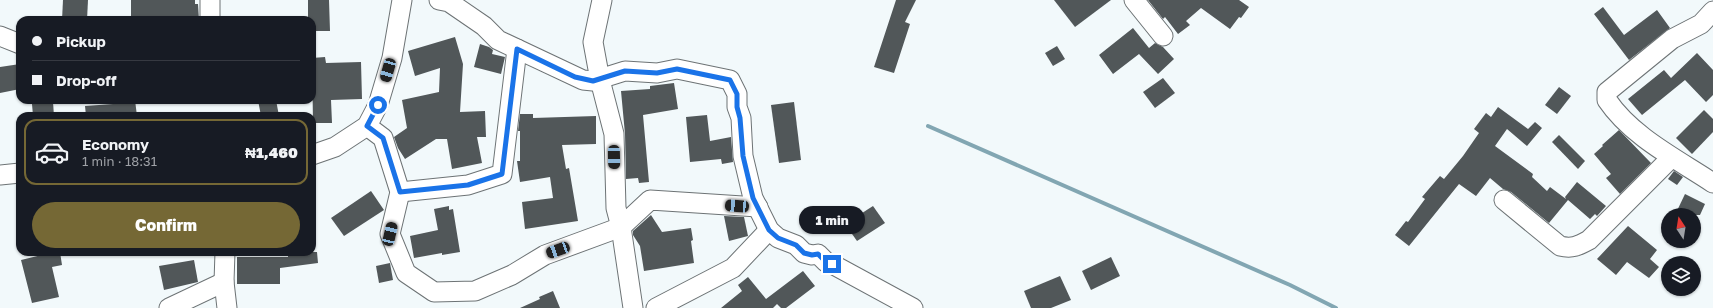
<!DOCTYPE html>
<html lang="en">
<head>
<meta charset="utf-8">
<style>
	:root { --surface:#171b24; --page:#20242c; --text:#f1f3f6; --muted:#9ea1a6; --line:#363941; --accent:#756835 }
	body { margin:0; font-family:"Golos Text",sans-serif; background:var(--page); color:var(--text); height:100vh; display:flex; flex-direction:column; font-size:15px; white-space:nowrap }
	* { box-sizing:border-box; margin:0 }
	p { font-size:13px; color:var(--muted) }
	.icon { flex:none; width:22px; height:22px; fill:none; stroke:currentColor; stroke-width:2; stroke-linecap:round; stroke-linejoin:round }
	.map { position:relative; flex:1; overflow:hidden }
	.panel { position:absolute; left:16px; top:112px; width:300px; height:144px; display:flex; flex-direction:column; background:var(--surface); border-radius:12px; box-shadow:0 1px 3px #0004 }
	.panel>* { flex:none }
	.hud { position:absolute; left:16px; top:16px; width:300px; height:88px; border-radius:12px; box-shadow:0 1px 3px #0004; display:grid; align-content:center; height:88px; padding:0 16px; background:var(--surface) }
	.needle { width:26px; rotate:348deg }
	.buttons { position:absolute; left:1661px; top:208px; display:grid; gap:8px }
	.buttons a { display:grid; place-items:center; width:40px; height:40px; border-radius:50%; background:var(--surface); box-shadow:0 1px 3px #0004; font-size:20px }
	.end { position:absolute; width:18px; height:18px; margin:-9px; border:5px solid #1a73e8; background:#fff; box-shadow:0 0 0 2px #fff }
	.from { border-radius:50% }
	.bubble { position:absolute; height:28px; border-radius:14px; background:var(--surface); box-shadow:0 1px 3px #0004; font-size:13px; font-weight:800; line-height:28px; text-align:center }
	.car { position:absolute; width:12px; height:24px; margin:-12px -6px; border-radius:5px; box-shadow:0 0 3px 1px #0007; background:linear-gradient(#222 24%,#8ab4d8 0 40%,#222 0 76%,#8ab4d8 0 86%,#222 0) }
	.hud b { display:flex; align-items:center; gap:14px; height:38px; font-size:15px }
	.hud b+b { border-top:1px solid var(--line) }
	.hud i { width:10px; height:10px; background:var(--text) }
	ul { padding:7px 0 0; list-style:none }
	li { display:flex; align-items:center; gap:12px; height:66px; margin:0 8px 6px; padding:0 8px; border:2px solid transparent; border-radius:12px }
	li div { flex:1 }
	li b { display:block; font-size:15px }
	li em { font-style:normal; font-weight:800 }
	li.selected { border-color:var(--accent) }
	li>.icon { width:36px; height:36px; stroke-width:1.5 }
	.action { display:flex; gap:8px; margin-top:auto; padding:8px 16px }
	.action a { flex:1; height:46px; border-radius:24px; background:var(--accent); color:#fff; font-size:16px; font-weight:800; line-height:46px; text-align:center }
	.map>svg:first-child { display:block }
</style>
</head>
<body>
<div class="map">
<svg width="1713" height="308" viewBox="0 0 1713 308">
	<rect width="100%" height="100%" fill="#f2f9fb"/>
	<g fill="none" stroke-linecap="round" stroke-linejoin="round">
		<!-- stream -->
		<polyline stroke="#82a6b2" stroke-width="4" points="928,126 1290,285 1336,308"/>
	</g>
	<!-- building -->
	<g fill="#515759">
		<polygon points="63,0 88,0 87,20 62,20"/>
		<polygon points="131,0 195,0 195,4 198,4 199,20 131,20"/>
		<polygon points="308,0 329,0 330,31 312,31 312,20 308,20"/>
		<polygon points="896,0 916,0 905,22 910,24 894,73 874,67"/>
		<polygon points="1054,0 1111,0 1075,27"/>
		<polygon points="1148,0 1239,0 1249,7 1241,18 1239,17 1230,29 1201,8 1186,21 1190,25 1178,34 1165,17 1163,19"/>
		<polygon points="1603,7 1624,35 1657,10 1670,28 1629,60 1594,14"/>
		<polygon points="1133,28 1149,48 1155,43 1163,47 1174,59 1158,74 1139,54 1113,74 1099,55"/>
		<polygon points="455,37 463,64 460,112 485,111 486,137 477,137 482,163 452,169 447,139 436,139 405,159 398,148 394,137 407,128 402,100 439,92 440,68 415,76 408,51"/>
		<polygon points="480,44 489,47 493,50 492,54 505,57 501,74 474,67"/>
		<polygon points="1057,46 1065,59 1053,66 1045,53"/>
		<polygon points="1697,53 1713,70 1713,95 1706,102 1685,80 1642,115 1628,99 1664,70 1671,78"/>
		<polygon points="325,57 326,63 361,62 362,99 331,100 332,123 313,123 312,58"/>
		<polygon points="20,64 20,89 0,93 0,67"/>
		<polygon points="1163,78 1175,93 1155,108 1143,92"/>
		<polygon points="674,83 678,109 643,115 649,182 639,183 638,178 626,179 625,134 621,91 650,89 650,86"/>
		<polygon points="1559,87 1571,96 1557,114 1545,105"/>
		<polygon points="112,100 135,100 137,116 86,116 85,106 113,104"/>
		<polygon points="258,100 276,100 279,116 261,116"/>
		<polygon points="53,102 54,116 33,116 32,104"/>
		<polygon points="794,102 801,160 779,163 771,105"/>
		<polygon points="1498,107 1528,129 1535,122 1542,128 1527,146 1507,129 1495,146 1533,174 1532,177 1547,191 1550,187 1566,199 1565,197 1577,182 1606,206 1597,216 1595,214 1590,219 1568,200 1549,223 1511,192 1503,189 1490,178 1476,196 1459,184 1409,246 1395,235 1406,221 1408,222 1425,199 1422,197 1440,176 1444,179 1463,156 1479,133 1474,129 1486,113 1491,117"/>
		<polygon points="1704,110 1713,119 1713,132 1692,154 1676,138"/>
		<polygon points="520,114 533,114 533,118 596,116 596,144 562,145 566,169 569,168 578,221 525,229 522,202 553,198 550,177 520,182 517,161 520,161 520,131 518,131"/>
		<polygon points="707,115 710,141 731,137 733,162 722,164 721,159 690,162 686,117"/>
		<polygon points="1619,130 1651,163 1620,194 1606,178 1611,174 1594,154 1603,146 1602,145"/>
		<polygon points="1559,135 1585,161 1578,169 1552,142"/>
		<polygon points="1674,171 1683,177 1677,185 1668,179"/>
		<polygon points="371,191 384,210 344,236 331,218"/>
		<polygon points="1685,194 1705,204 1700,215 1675,215"/>
		<polygon points="449,206 449,210 453,209 460,252 442,255 442,253 414,258 410,236 438,230 434,209"/>
		<polygon points="873,206 885,223 857,241 845,224"/>
		<polygon points="651,215 662,232 691,228 693,240 691,241 694,263 644,271 640,246 633,235 633,231"/>
		<polygon points="724,216 744,217 748,236 729,241"/>
		<polygon points="1628,226 1657,250 1650,259 1659,267 1649,278 1627,262 1616,275 1597,259"/>
		<polygon points="54,252 60,252 62,265 52,267 59,297 32,303 21,260"/>
		<polygon points="288,252 317,252 318,263 280,268 280,284 237,284 237,257 288,257"/>
		<polygon points="1111,257 1120,276 1091,290 1082,271"/>
		<polygon points="194,260 198,282 164,290 159,266"/>
		<polygon points="390,263 393,280 379,283 376,266"/>
		<polygon points="803,271 815,286 786,308 781,308 777,304 773,308 721,308 742,291 738,285 748,277 766,299"/>
		<polygon points="1060,276 1071,300 1051,308 1031,308 1024,291"/>
		<polygon points="553,291 560,308 520,308 540,299 539,297"/>
	</g>
	<g fill="none" stroke-linecap="round" stroke-linejoin="round">
		<defs>
			<g id="minor">
				<polyline points="210,0 210,20"/>
				<polyline points="439,0 449,2 484,26 498,40 583,80 593,81 625,71 657,73 677,69 730,80 737,94 737,107 741,118 743,156 753,198 769,230 778,238 796,245 804,253 812,255 818,254 826,262 832,264 913,308"/>
				<polyline points="602,0 593,42 600,80 614,134 616,208 621,227 633,308"/>
				<polyline points="1134,0 1163,36"/>
				<path d="M1713,11L1701,24L1672,39L1607,92V100C1632,137 1677,159 1713,183"/>
				<polyline points="0,36 20,44"/>
				<polyline points="367,126 383,138 400,192 390,234 406,273 434,292 475,291 512,275 545,255 621,227 650,200 758,207"/>
				<polyline points="312,155 335,147 367,126 378,105 392,58 402,0"/>
				<polyline points="0,175 20,173"/>
				<polyline points="400,192 468,185 502,174 517,49"/>
				<path d="M1504,200L1560,246C1572,249 1578,246 1589,240L1671,158"/>
				<polyline points="225,252 224,282 227,308"/>
				<polyline points="169,308 224,282"/>
				<polyline points="656,308 733,268 769,230"/>
			</g>
		</defs>
		<!-- minor casing -->
		<use href="#minor" stroke="#6d7375" stroke-width="21"/>
		<!-- minor -->
		<use href="#minor" stroke="#fff" stroke-width="19"/>
	</g>
	<g fill="none" stroke-linecap="round" stroke-linejoin="round">
		<!-- route -->
		<polyline stroke="#1a73e8" stroke-width="5" points="378,105 367,126 383,138 400,192 468,185 502,174 517,49 575,77 593,81 625,71 657,73 677,69 730,80 737,94 737,107 740,118 743,156 753,198 769,230 778,238 796,245 804,253 812,255 818,254 826,262 832,264"/>
	</g>
</svg>
<div class="buttons">
<a><svg class="needle" viewBox="-14 -14 28 28"><path d="M0-13l5 13h-10z" fill="#e53935"/><path d="M0 13l5-13h-10z" fill="#9ea1a6"/></svg></a>
<a><svg class="icon" aria-label="layers" viewBox="0 0 24 24"><path d="M12 4l9 5-9 5-9-5zM3 14l9 5 9-5"/></svg></a>
</div>
<i class="end from" style="left:378px;top:105px"></i>
<i class="end" style="left:832px;top:264px"></i>
<div class="bubble" style="left:799px;top:206px;width:66px">1 min</div>
<i class="car" style="left:388px;top:70px;rotate:196deg"></i>
<i class="car" style="left:614px;top:157px;rotate:179deg"></i>
<i class="car" style="left:737px;top:206px;rotate:274deg"></i>
<i class="car" style="left:390px;top:234px;rotate:13deg"></i>
<i class="car" style="left:558px;top:250px;rotate:250deg"></i>
<div class="hud">
<b><i class="from"></i>Pickup</b>
<b><i></i>Drop-off</b>
</div>
<section class="panel">
<ul>
<li class="selected"><svg class="icon" aria-label="car" viewBox="0 0 24 24"><path d="M5 17H2v-5l4-1 3-4h7l3 4 3 1v5h-3M9 17h6M6 11h13"/><circle cx="7" cy="17" r="2"/><circle cx="17" cy="17" r="2"/></svg><div><b>Economy</b><p>1 min · 18:31</p></div><em>₦1,460</em></li>
</ul>
<div class="action"><a>Confirm</a></div>
</section>
</div>
</body>
</html>
